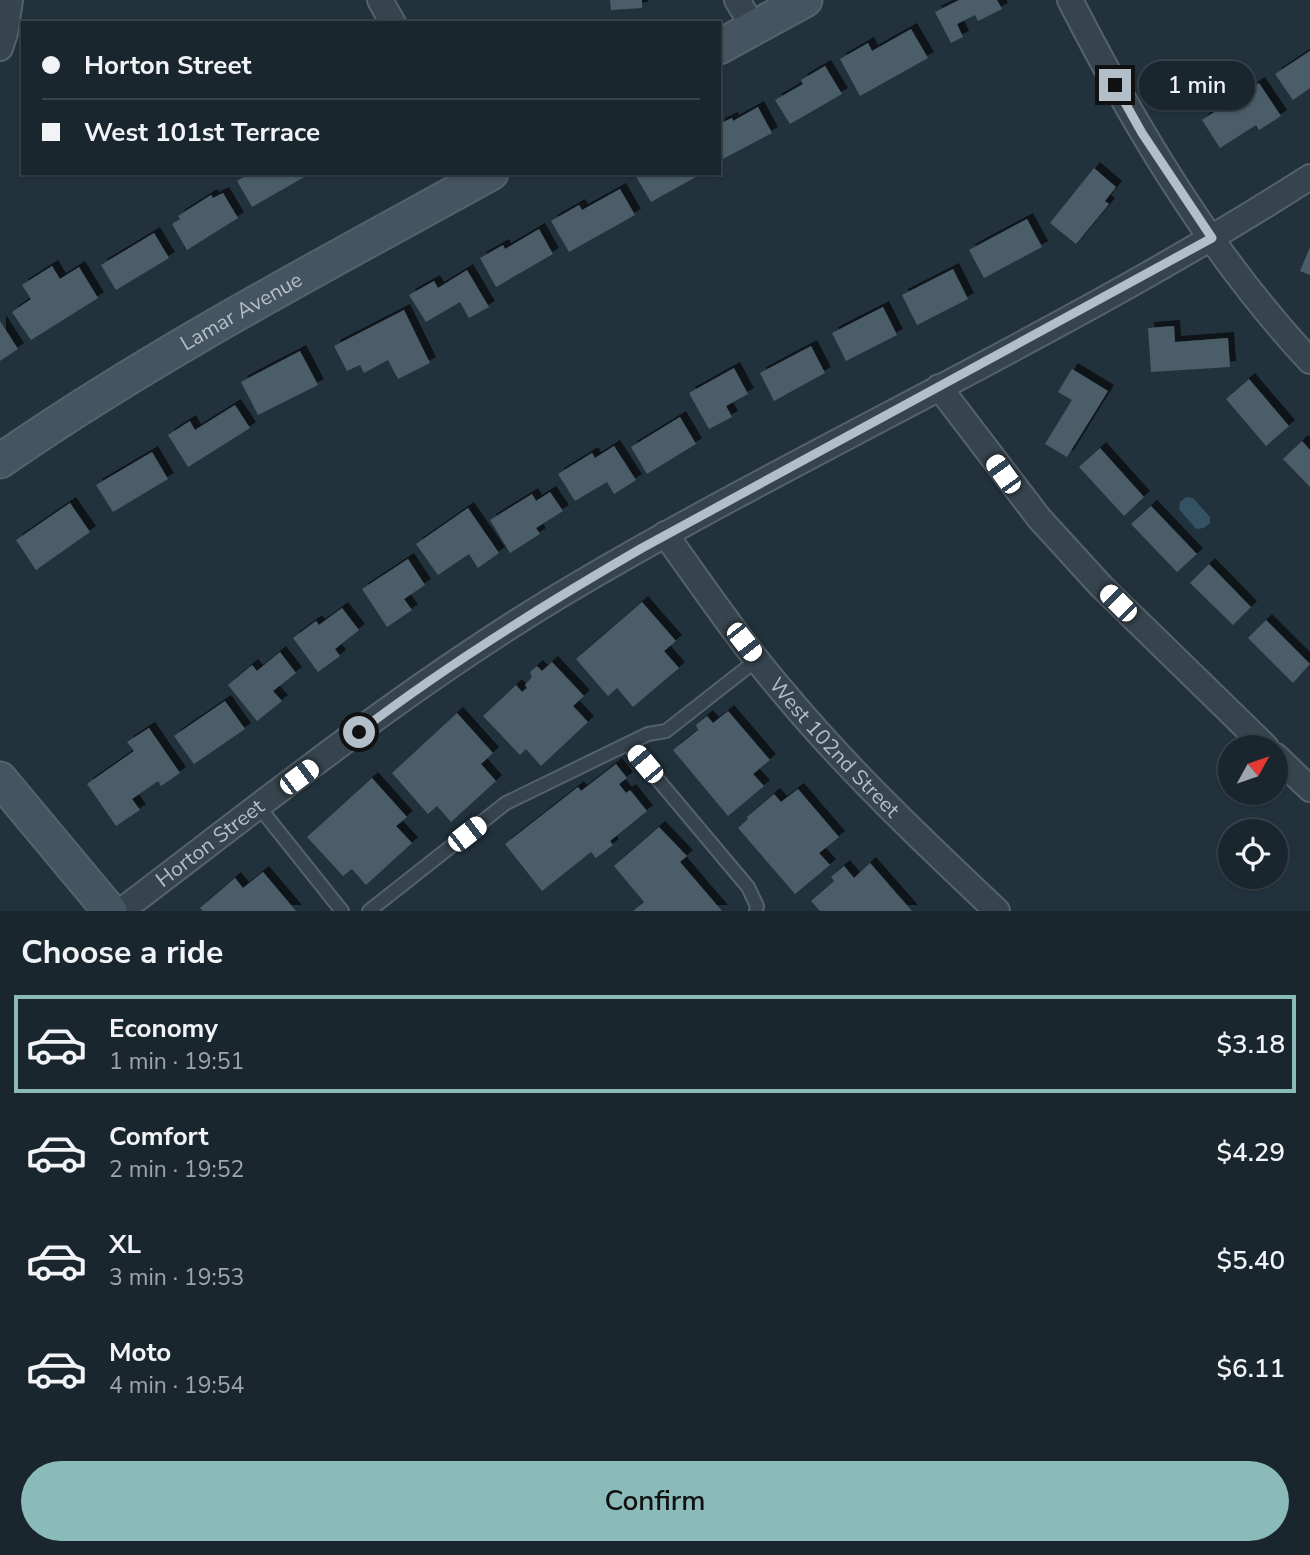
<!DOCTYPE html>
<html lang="en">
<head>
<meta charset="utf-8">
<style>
	:root { --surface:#1a262e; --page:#27323a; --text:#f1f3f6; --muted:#9fa5aa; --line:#38434a; --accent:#8bbbb9 }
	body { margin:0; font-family:"Nunito Sans",sans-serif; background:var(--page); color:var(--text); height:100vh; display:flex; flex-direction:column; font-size:26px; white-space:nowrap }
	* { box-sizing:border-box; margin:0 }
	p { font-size:23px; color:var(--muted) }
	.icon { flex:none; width:38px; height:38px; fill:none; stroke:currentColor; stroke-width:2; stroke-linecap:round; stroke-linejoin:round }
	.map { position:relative; height:911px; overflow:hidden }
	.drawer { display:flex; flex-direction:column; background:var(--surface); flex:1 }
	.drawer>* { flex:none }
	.hud { position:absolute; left:21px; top:21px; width:700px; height:154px; border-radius:0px; box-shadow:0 2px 5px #0004,0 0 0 2px var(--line); display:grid; align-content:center; height:154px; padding:0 21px; background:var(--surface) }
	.needle { width:46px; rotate:50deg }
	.controls { position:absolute; left:1218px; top:735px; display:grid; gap:14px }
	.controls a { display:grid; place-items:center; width:70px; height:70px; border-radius:50%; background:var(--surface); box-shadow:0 2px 5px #0004,0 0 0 2px var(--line); font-size:35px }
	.end { position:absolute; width:32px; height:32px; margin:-16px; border:9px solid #b2bfc8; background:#111; box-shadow:0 0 0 4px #111 }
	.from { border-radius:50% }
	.bubble { position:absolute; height:49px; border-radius:24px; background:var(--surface); box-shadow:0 2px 5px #0004,0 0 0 2px var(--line); font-size:23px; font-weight:600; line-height:49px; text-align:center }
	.car { position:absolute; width:21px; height:42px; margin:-21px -10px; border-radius:9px; box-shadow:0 0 5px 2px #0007; background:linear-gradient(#fff 24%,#345 0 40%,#fff 0 76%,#345 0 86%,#fff 0) }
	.hud b { display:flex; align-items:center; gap:24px; height:66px; font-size:26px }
	.hud b+b { border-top:2px solid var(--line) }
	.hud i { width:18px; height:18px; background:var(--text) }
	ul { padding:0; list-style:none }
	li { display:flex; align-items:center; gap:21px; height:98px; margin:0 14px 10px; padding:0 7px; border:4px solid transparent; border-radius:0px }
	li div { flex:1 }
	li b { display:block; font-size:26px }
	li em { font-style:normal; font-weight:600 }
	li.active { border-color:var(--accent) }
	li>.icon { width:63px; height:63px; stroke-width:1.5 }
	h2 { padding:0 21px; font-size:32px; line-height:84px }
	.primary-button { display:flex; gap:14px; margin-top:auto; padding:14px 21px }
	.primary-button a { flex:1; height:80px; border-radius:42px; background:var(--accent); color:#111; font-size:28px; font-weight:600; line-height:80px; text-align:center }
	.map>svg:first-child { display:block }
</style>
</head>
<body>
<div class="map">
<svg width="1310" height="911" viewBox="0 0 1310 911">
	<defs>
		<filter id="shadow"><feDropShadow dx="6" dy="-6" stdDeviation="0" flood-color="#0009"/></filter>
	</defs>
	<rect width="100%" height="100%" fill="#22323d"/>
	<!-- water -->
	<polygon fill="#355164" points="1186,497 1193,498 1210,517 1210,523 1204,528 1196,529 1179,509 1180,502"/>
	<!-- building -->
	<g fill="#4b5d68" filter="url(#shadow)">
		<polygon points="610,0 642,0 642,8 611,10"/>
		<polygon points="959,0 997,0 1002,9 978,21 975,15 957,24 963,37 951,43 935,12"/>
		<polygon points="911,29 928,58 860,96 840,59 868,43 872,51"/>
		<polygon points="1310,51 1310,88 1293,100 1275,74"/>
		<polygon points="825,66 842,94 790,124 775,100 803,84 801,80"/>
		<polygon points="1259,83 1281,116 1259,130 1256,125 1220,148 1202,120"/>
		<polygon points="758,107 772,133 719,161 719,124 732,118 733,121"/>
		<polygon points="1094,168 1116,187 1105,201 1109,204 1076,244 1050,223"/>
		<polygon points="250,173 304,173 306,176 252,207 237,181"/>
		<polygon points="634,173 703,173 651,202"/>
		<polygon points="620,189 635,215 569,252 551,221 579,205 582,210"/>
		<polygon points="223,193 238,218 187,250 172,224 180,219 178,216 211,195 213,198"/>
		<polygon points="1027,219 1042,247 984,278 969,250"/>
		<polygon points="539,229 553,254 496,287 480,258 503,245 505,249"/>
		<polygon points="154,233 169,258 116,290 101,265"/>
		<polygon points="1310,247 1310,275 1300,271"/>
		<polygon points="52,266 60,279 79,267 98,298 31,340 12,312 31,299 22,285"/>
		<polygon points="953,269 968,299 917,325 902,295"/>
		<polygon points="467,270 489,307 469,318 460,302 426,322 409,295 434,281 438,288"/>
		<polygon points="883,307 897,335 846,361 832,333"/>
		<polygon points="404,310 430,363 398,379 388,360 364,373 360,365 347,371 334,346"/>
		<polygon points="0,321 18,349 0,361"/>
		<polygon points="1174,326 1175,342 1228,338 1230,367 1151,372 1148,328"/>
		<polygon points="811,346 825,373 774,401 760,373"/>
		<polygon points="300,351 318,385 258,415 241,382"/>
		<polygon points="734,368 748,394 726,406 732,417 709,429 689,393"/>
		<polygon points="1072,369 1108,391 1067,457 1045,444 1072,400 1058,392"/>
		<polygon points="1249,379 1289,426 1266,446 1226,399"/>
		<polygon points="235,405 250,428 188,467 168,435 190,421 195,430"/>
		<polygon points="680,417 696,444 647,474 631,447"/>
		<polygon points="1302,441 1310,450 1310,487 1283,459"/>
		<polygon points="614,446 636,480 614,494 607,482 575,501 558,474 592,453 595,458"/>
		<polygon points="1100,448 1144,497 1124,516 1079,467"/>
		<polygon points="152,452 168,479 113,512 96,485"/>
		<polygon points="550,492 563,511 536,528 540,534 510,553 490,520 532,494 536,501"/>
		<polygon points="70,503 90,532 36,570 16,540"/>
		<polygon points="1151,506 1197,554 1177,572 1131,524"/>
		<polygon points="468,508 499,553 478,568 469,554 438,575 416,544"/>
		<polygon points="408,559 425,585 404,599 412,610 387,627 362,589"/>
		<polygon points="1209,564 1251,607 1233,625 1190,583"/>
		<polygon points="642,602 676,641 664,651 679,668 633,707 617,688 608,696 576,659"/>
		<polygon points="342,608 359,630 335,649 340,656 318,672 293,638 316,621 319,625"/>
		<polygon points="1266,620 1310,664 1293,683 1248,638"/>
		<polygon points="280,652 296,673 273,691 282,701 257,721 228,685 252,665 257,671"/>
		<polygon points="552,662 584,696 573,706 588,722 541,766 526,749 520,755 483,716 516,685 522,692 527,688 525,685 532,677 530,672 537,666 542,671"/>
		<polygon points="225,701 245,729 194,764 174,736"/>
		<polygon points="728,711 770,760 753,774 764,786 728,816 673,750 698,730 696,725 707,716 713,723"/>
		<polygon points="457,713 493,753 481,764 496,781 451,822 437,806 428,814 392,773"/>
		<polygon points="149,728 180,773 161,786 158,781 132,799 140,810 116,826 87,784 134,751 127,742"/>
		<polygon points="616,764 627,778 619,784 626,793 630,790 647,811 610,841 613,845 596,858 591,852 542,891 505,844 578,787 581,791"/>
		<polygon points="372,778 407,817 396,826 412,843 366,885 352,869 343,876 307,837"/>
		<polygon points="798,789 839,837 819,853 830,865 795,894 738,828 748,819 747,817 774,794 781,802"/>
		<polygon points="659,827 687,856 680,862 722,911 633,911 644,902 614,866"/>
		<polygon points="870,863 912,911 820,911 811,901 834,881 831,877 844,866 854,878"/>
		<polygon points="263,872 296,911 203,911 200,908 235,878 243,888"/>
	</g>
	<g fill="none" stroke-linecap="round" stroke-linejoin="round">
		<defs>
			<g id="lane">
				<polyline points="628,744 748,887 757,906 756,911"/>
				<polyline points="259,807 342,911"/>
				<polyline points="369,911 506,803 648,734 666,731 758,659"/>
			</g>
			<g id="street">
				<polyline points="380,0 393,23"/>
				<polyline points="737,0 754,28"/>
				<path d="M1070,0C1135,127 1212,256 1310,361"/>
				<polyline points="0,48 5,33 10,0"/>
				<polyline points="939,387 1039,518 1101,586 1266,747"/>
				<path id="s1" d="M665,534C704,588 741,643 784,693C849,771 923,841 997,911"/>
				<polyline points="1276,756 1310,789"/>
				<path id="s2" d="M121,911C270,798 417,679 579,584C819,443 1075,328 1310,177"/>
			</g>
			<g id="secondary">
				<polyline points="719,47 805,0"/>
				<path id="s3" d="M0,461C156,353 324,265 491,173"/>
				<polyline points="0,779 110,911"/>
			</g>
		</defs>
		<!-- lane casing -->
		<use href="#lane" stroke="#54626b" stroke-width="16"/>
		<!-- street casing -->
		<use href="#street" stroke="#54626b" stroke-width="28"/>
		<!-- secondary casing -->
		<use href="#secondary" stroke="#54626b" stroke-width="37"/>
		<!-- lane -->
		<use href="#lane" stroke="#36444d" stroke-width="12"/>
		<!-- street -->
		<use href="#street" stroke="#36444d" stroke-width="24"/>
		<!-- secondary -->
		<use href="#secondary" stroke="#445460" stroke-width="33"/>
	</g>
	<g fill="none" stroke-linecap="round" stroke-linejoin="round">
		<!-- route -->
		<path stroke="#b2bfc8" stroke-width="9" d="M359,732C448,664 545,604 642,548L1212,238L1142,133L1115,85"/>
	</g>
	<g text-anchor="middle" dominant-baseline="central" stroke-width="6" stroke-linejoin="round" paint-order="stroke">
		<!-- street labels -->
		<g font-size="21" fill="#b2bfc8" stroke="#1b2932">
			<text stroke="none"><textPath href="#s3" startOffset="284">Lamar Avenue</textPath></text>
			<text stroke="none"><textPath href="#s1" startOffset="273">West 102nd Street</textPath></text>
			<text stroke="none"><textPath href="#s2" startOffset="112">Horton Street</textPath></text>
		</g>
	</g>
</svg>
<div class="controls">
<a><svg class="needle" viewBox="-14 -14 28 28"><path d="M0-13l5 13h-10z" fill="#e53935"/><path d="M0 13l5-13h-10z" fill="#9fa5aa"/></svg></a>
<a><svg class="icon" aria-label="locate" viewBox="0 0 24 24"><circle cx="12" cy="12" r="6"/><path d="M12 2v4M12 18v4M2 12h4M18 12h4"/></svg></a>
</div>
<i class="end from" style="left:359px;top:732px"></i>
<i class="end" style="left:1115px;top:85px"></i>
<div class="bubble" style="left:1139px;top:61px;width:116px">1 min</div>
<i class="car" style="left:1003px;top:474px;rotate:324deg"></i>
<i class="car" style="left:1118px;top:603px;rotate:315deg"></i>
<i class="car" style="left:744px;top:642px;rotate:142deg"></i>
<i class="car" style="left:645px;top:764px;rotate:320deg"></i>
<i class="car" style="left:299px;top:777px;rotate:53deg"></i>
<i class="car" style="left:467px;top:834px;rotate:52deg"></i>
<div class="hud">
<b><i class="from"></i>Horton Street</b>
<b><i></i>West 101st Terrace</b>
</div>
</div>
<section class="drawer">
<h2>Choose a ride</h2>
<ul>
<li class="active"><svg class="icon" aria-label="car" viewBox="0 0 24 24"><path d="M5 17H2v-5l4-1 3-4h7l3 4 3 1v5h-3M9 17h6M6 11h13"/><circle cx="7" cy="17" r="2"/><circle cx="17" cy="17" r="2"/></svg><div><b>Economy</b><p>1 min · 19:51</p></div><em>$3.18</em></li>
<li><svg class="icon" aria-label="car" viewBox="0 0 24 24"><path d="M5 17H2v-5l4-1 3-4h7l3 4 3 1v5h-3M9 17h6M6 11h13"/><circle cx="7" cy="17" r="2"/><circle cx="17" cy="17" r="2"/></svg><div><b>Comfort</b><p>2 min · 19:52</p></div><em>$4.29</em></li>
<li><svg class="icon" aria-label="car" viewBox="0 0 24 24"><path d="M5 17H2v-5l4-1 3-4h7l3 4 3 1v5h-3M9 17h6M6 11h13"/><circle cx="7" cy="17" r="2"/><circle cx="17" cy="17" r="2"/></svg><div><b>XL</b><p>3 min · 19:53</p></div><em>$5.40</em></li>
<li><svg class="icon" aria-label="car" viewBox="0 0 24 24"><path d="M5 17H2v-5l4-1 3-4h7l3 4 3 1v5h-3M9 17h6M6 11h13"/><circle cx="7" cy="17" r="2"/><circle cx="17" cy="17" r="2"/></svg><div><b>Moto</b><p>4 min · 19:54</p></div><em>$6.11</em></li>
</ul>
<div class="primary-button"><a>Confirm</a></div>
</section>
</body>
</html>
